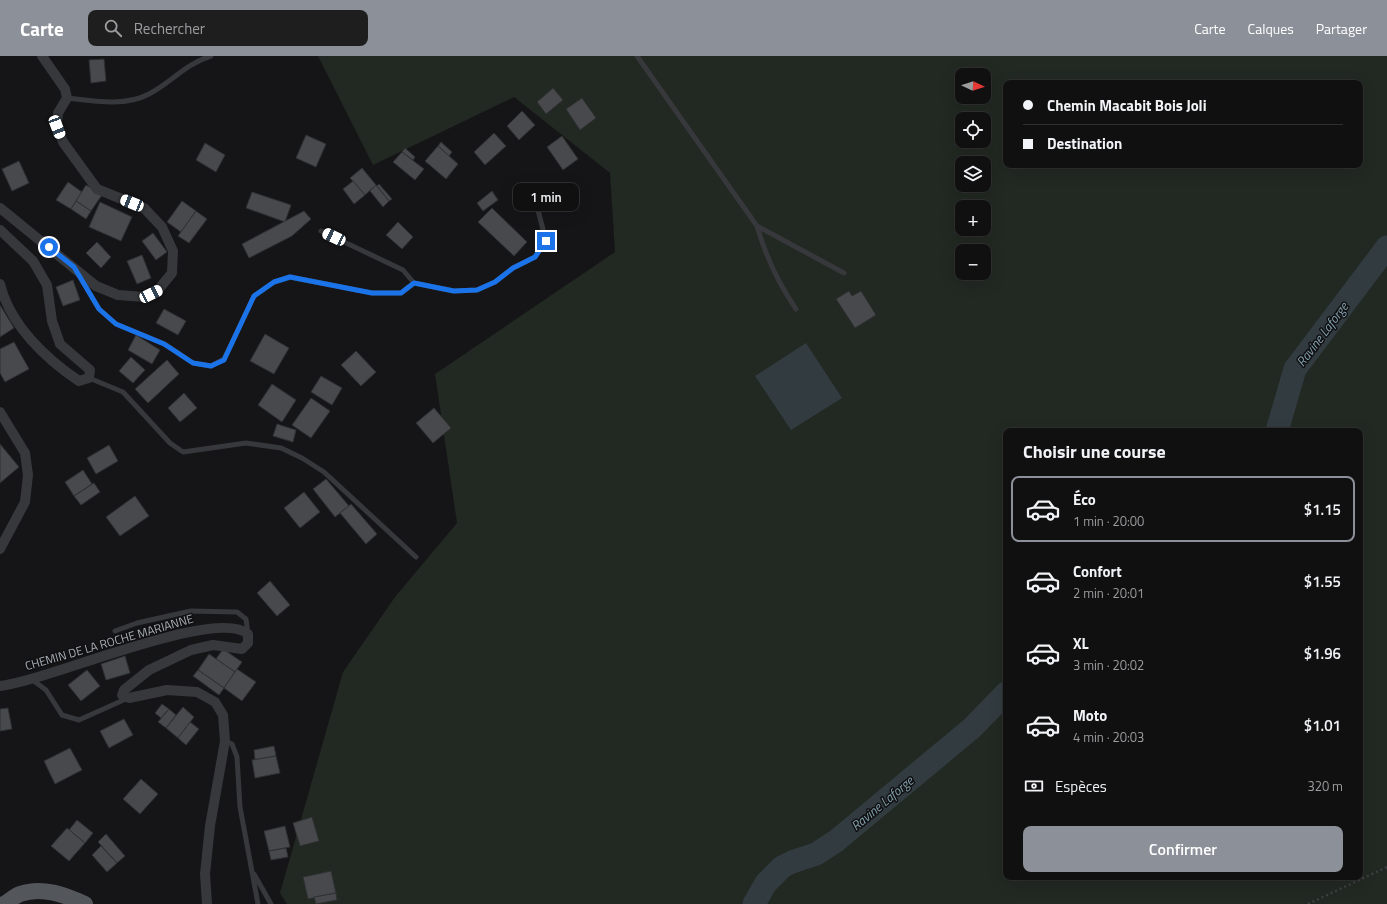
<!DOCTYPE html>
<html lang="fr">
<head>
<meta charset="utf-8">
<style>
	:root { --surface:#101011; --page:#1e1e1f; --text:#f1f3f6; --muted:#9c9d9f; --line:#303031; --accent:#8c9099 }
	body { margin:0; font-family:"Titillium Web",sans-serif; background:var(--page); color:var(--text); height:100vh; display:flex; flex-direction:column; font-size:15px; white-space:nowrap }
	* { box-sizing:border-box; margin:0 }
	p { font-size:13px; color:var(--muted) }
	.icon { flex:none; width:22px; height:22px; fill:none; stroke:currentColor; stroke-width:2; stroke-linecap:round; stroke-linejoin:round }
	.map { position:relative; flex:1; overflow:hidden }
	.sheet { position:absolute; left:1003px; top:372px; width:360px; height:452px; display:flex; flex-direction:column; background:var(--surface); border-radius:8px; box-shadow:0 4px 16px #0002,0 0 0 1px var(--line) }
	.sheet>* { flex:none }
	.hud { position:absolute; left:1003px; top:24px; width:360px; height:88px; border-radius:8px; box-shadow:0 4px 16px #0002,0 0 0 1px var(--line); display:grid; align-content:center; height:88px; padding:0 20px; background:var(--surface) }
	.needle { width:26px; rotate:94deg }
	.fabs { position:absolute; left:955px; top:12px; display:grid; gap:8px }
	.fabs a { display:grid; place-items:center; width:36px; height:36px; border-radius:8px; background:var(--surface); box-shadow:0 4px 16px #0002,0 0 0 1px var(--line); font-size:20px }
	.end { position:absolute; width:18px; height:18px; margin:-9px; border:5px solid #1a73e8; background:#fff; box-shadow:0 0 0 2px #fff }
	.from { border-radius:50% }
	.bubble { position:absolute; height:28px; border-radius:8px; background:var(--surface); box-shadow:0 4px 16px #0002,0 0 0 1px var(--line); font-size:13px; font-weight:600; line-height:28px; text-align:center }
	.car { position:absolute; width:12px; height:24px; margin:-12px -6px; border-radius:5px; box-shadow:0 0 3px 1px #0007; background:linear-gradient(#fff 24%,#345 0 40%,#fff 0 76%,#345 0 86%,#fff 0) }
	.hud b { display:flex; align-items:center; gap:14px; height:38px; font-size:15px }
	.hud b+b { border-top:1px solid var(--line) }
	.hud i { width:10px; height:10px; background:var(--text) }
	ul { padding:0; list-style:none }
	li { display:flex; align-items:center; gap:12px; height:66px; margin:0 8px 6px; padding:0 12px; border:2px solid transparent; border-radius:8px }
	li div { flex:1 }
	li b { display:block; font-size:15px }
	li em { font-style:normal; font-weight:600 }
	li.current { border-color:var(--accent) }
	li>.icon { width:36px; height:36px; stroke-width:1.5 }
	h2 { padding:0 20px; font-size:18px; line-height:48px }
	.pay { display:flex; align-items:center; gap:10px; height:44px; padding:0 20px; font-size:15px }
	.pay p { margin-inline-start:auto }
	.action { display:flex; gap:8px; margin-top:auto; padding:8px 20px }
	.action a { flex:1; height:46px; border-radius:8px; background:var(--accent); color:#fff; font-size:16px; font-weight:600; line-height:46px; text-align:center }
	header { display:flex; align-items:center; gap:24px; box-sizing:border-box; height:56px; padding:0 20px; background:var(--accent); color:#fff }
	header strong { font-size:19px }
	nav { display:flex; gap:22px; margin-inline-start:auto; font-size:14px }
	.search { width:280px; height:36px; background:var(--page); display:flex; align-items:center; gap:10px; box-sizing:border-box; padding:0 14px; border-radius:8px; color:var(--muted); font-size:15px }
	.map>svg:first-child { display:block }
</style>
</head>
<body>
<header>
<strong>Carte</strong>
<div class="search"><svg class="icon" aria-label="search" viewBox="0 0 24 24"><circle cx="10" cy="10" r="6"/><path d="M15 15l6 6"/></svg>Rechercher</div>
<nav><a>Carte</a><a>Calques</a><a>Partager</a></nav>
</header>
<div class="map">
<svg width="1387" height="848" viewBox="0 0 1387 848">
	<rect width="100%" height="100%" fill="#151517"/>
	<!-- green -->
	<path fill="#222822" fill-rule="evenodd" d="M318,0H1387V848H287L280,837L343,616L395,541L457,467L435,318L615,196L610,117L514,41L373,109ZM962,19H984V41H962ZM1006,27H1360V109H1006ZM962,63H984V85H962ZM962,107H984V129H962ZM962,151H984V173H962ZM962,195H984V217H962ZM1006,375H1360V821H1006Z"/>
	<!-- water -->
	<polygon fill="#323c40" points="806,287 842,342 791,374 755,320"/>
	<g fill="none" stroke-linecap="round" stroke-linejoin="round">
		<!-- river -->
		<g stroke="#323c40" stroke-width="23">
			<polyline points="1277,375 1295,313 1387,191"/>
			<polyline points="754,848 766,827 782,811 792,806 816,798 836,785 972,672 1006,637"/>
		</g>
	</g>
	<!-- building -->
	<g fill="#47494c" stroke="#2f3032">
		<polygon points="104,3 106,25 91,27 89,4"/>
		<polygon points="553,32 563,44 546,58 537,46"/>
		<polygon points="582,42 596,62 580,74 566,53"/>
		<polygon points="522,55 535,69 519,84 507,70"/>
		<polygon points="494,77 506,90 485,109 474,96"/>
		<polygon points="306,79 326,88 316,111 296,102"/>
		<polygon points="562,80 578,103 563,114 547,91"/>
		<polygon points="441,86 452,96 449,100 438,90"/>
		<polygon points="205,87 225,99 216,116 196,104"/>
		<polygon points="438,90 458,108 446,123 425,105"/>
		<polygon points="405,92 415,101 413,104 402,96"/>
		<polygon points="402,96 424,113 415,124 393,106"/>
		<polygon points="19,105 29,127 12,135 2,113"/>
		<polygon points="362,112 376,129 365,139 350,122"/>
		<polygon points="353,125 365,139 354,148 343,133"/>
		<polygon points="68,126 82,136 71,153 56,144"/>
		<polygon points="379,128 392,143 389,145 377,130"/>
		<polygon points="86,129 102,139 91,155 76,145"/>
		<polygon points="376,129 389,145 383,151 370,135"/>
		<polygon points="492,135 498,144 483,155 477,147"/>
		<polygon points="252,136 291,149 285,166 246,152"/>
		<polygon points="76,145 91,155 86,163 71,153"/>
		<polygon points="182,145 196,155 181,176 167,166"/>
		<polygon points="100,146 132,161 121,185 89,171"/>
		<polygon points="492,152 527,186 514,200 478,166"/>
		<polygon points="196,155 207,163 189,187 178,180"/>
		<polygon points="304,155 311,163 292,180 249,202 242,188"/>
		<polygon points="398,166 413,181 402,193 386,179"/>
		<polygon points="153,177 167,196 156,204 142,185"/>
		<polygon points="97,186 111,201 101,212 86,197"/>
		<polygon points="142,199 151,222 137,228 127,205"/>
		<polygon points="73,224 80,244 63,250 56,231"/>
		<polygon points="849,235 852,240 861,235 876,259 855,272 836,243"/>
		<polygon points="0,249 14,272 0,281"/>
		<polygon points="164,253 186,265 178,279 156,267"/>
		<polygon points="265,278 289,292 274,318 250,305"/>
		<polygon points="136,279 160,294 152,308 128,294"/>
		<polygon points="14,286 29,313 5,326 0,317 0,293"/>
		<polygon points="356,295 376,316 361,330 341,309"/>
		<polygon points="131,301 145,314 133,327 119,315"/>
		<polygon points="167,304 179,318 148,347 135,333"/>
		<polygon points="321,320 342,332 332,349 311,336"/>
		<polygon points="272,328 296,344 282,366 258,349"/>
		<polygon points="184,337 197,352 180,366 168,352"/>
		<polygon points="311,342 330,355 311,382 292,369"/>
		<polygon points="434,352 451,372 433,387 416,367"/>
		<polygon points="277,368 296,374 293,386 273,380"/>
		<polygon points="0,388 19,411 0,427"/>
		<polygon points="109,389 118,405 96,418 87,402"/>
		<polygon points="83,414 92,428 74,440 65,426"/>
		<polygon points="326,423 349,450 335,461 313,433"/>
		<polygon points="94,427 100,436 81,449 74,440"/>
		<polygon points="304,436 320,456 300,472 284,452"/>
		<polygon points="135,440 149,460 120,480 106,461"/>
		<polygon points="351,448 377,478 366,488 340,457"/>
		<polygon points="270,525 290,549 277,560 257,537"/>
		<polygon points="223,593 242,606 235,616 216,603"/>
		<polygon points="209,598 235,616 224,632 198,614"/>
		<polygon points="125,600 130,617 106,624 101,608"/>
		<polygon points="237,613 256,626 242,645 224,632"/>
		<polygon points="87,614 100,630 81,645 68,629"/>
		<polygon points="198,614 224,632 219,639 193,620"/>
		<polygon points="162,648 169,653 161,662 155,657"/>
		<polygon points="183,651 194,661 178,682 166,672"/>
		<polygon points="8,652 12,673 0,675 0,653"/>
		<polygon points="169,653 176,659 166,672 158,666"/>
		<polygon points="124,663 133,679 109,692 100,675"/>
		<polygon points="190,666 199,673 186,689 178,682"/>
		<polygon points="274,690 276,700 255,704 254,694"/>
		<polygon points="70,692 82,714 55,728 44,705"/>
		<polygon points="276,700 280,717 255,722 252,704"/>
		<polygon points="141,723 158,738 140,758 123,743"/>
		<polygon points="312,761 319,785 300,790 293,767"/>
		<polygon points="77,764 93,777 85,787 69,774"/>
		<polygon points="285,770 290,791 269,795 264,775"/>
		<polygon points="67,772 85,787 69,805 51,790"/>
		<polygon points="106,778 125,800 117,807 98,786"/>
		<polygon points="101,790 117,807 107,816 92,799"/>
		<polygon points="286,792 288,801 271,804 269,795"/>
		<polygon points="331,815 336,837 308,843 303,821"/>
		<polygon points="336,837 337,844 316,848 314,841"/>
	</g>
	<g fill="none" stroke-linecap="round" stroke-linejoin="round">
		<!-- path -->
		<polyline stroke="#3d3f42" stroke-width="2.5" stroke-dasharray="2 3" stroke-linecap="butt" points="1308,848 1387,811"/>
		<!-- lane -->
		<g stroke="#37383b" stroke-width="5">
			<path d="M637,0L757,170C766,201 778,227 796,253"/>
			<path d="M67,42C93,45 125,51 149,38C172,26 185,8 211,0"/>
			<polyline points="757,170 844,217"/>
			<polyline points="80,221 99,253 116,268 165,288 193,307 211,310 224,303 254,240 274,226 290,221 372,237 401,237 414,227 403,214 321,175"/>
			<polyline points="414,227 453,235 477,234 495,226 513,212 535,201 546,185 532,131"/>
			<polyline points="89,322 123,336 170,387 183,396 246,387 281,392 302,402 324,416 416,501"/>
			<polyline points="115,575 137,567 191,555 237,556 246,563 248,578"/>
			<polyline points="31,623 46,634 62,659 79,664 128,642"/>
			<polyline points="225,685 232,688 237,701 240,751 258,848"/>
			<polyline points="254,818 271,848"/>
		</g>
		<!-- street -->
		<g stroke="#37383b" stroke-width="10">
			<polyline points="0,152 96,230 118,239 144,241 158,234 172,217 173,195 162,171 144,152 97,133 63,86 57,71 58,57 67,42 65,33 42,0"/>
			<path d="M0,174L33,205L47,229L52,265L60,288L90,314L89,322L79,325C46,303 10,269 0,228"/>
			<polyline points="0,356 25,397 28,419 25,446 0,493"/>
			<path d="M0,630C48,625 216,550 248,578V587L242,593L213,589L191,594L149,614L124,634L122,639L129,642L167,634L197,636L215,646L223,659L225,685L210,770L205,818L207,848"/>
		</g>
		<!-- primary -->
		<path stroke="#53565a" stroke-width="16" d="M4,848C9,845 15,840 20,838C42,830 65,839 85,848"/>
	</g>
	<g fill="none" stroke-linecap="round" stroke-linejoin="round">
		<!-- route -->
		<polyline stroke="#1a73e8" stroke-width="5" points="49,191 74,211 99,253 116,268 164,288 193,307 211,310 224,304 254,240 274,226 290,221 372,237 401,237 414,227 454,235 477,234 495,226 513,212 535,201 546,185"/>
	</g>
	<g text-anchor="middle" dominant-baseline="central" stroke-width="3" stroke-linejoin="round" paint-order="stroke">
		<!-- street labels -->
		<g font-size="12" fill="#a8afb5" stroke="#101012">
			<text transform="translate(109 586) rotate(-16)">CHEMIN DE LA ROCHE MARIANNE</text>
		</g>
		<!-- water labels -->
		<g font-size="13" font-style="italic" fill="#83a1ad" stroke="#101012">
			<text transform="translate(1322 278) rotate(-53)">Ravine Laforge</text>
			<text transform="translate(882 747) rotate(-40)">Ravine Laforge</text>
		</g>
	</g>
</svg>
<div class="fabs">
<a><svg class="needle" viewBox="-14 -14 28 28"><path d="M0-13l5 13h-10z" fill="#e53935"/><path d="M0 13l5-13h-10z" fill="#9c9d9f"/></svg></a>
<a><svg class="icon" aria-label="locate" viewBox="0 0 24 24"><circle cx="12" cy="12" r="6"/><path d="M12 2v4M12 18v4M2 12h4M18 12h4"/></svg></a>
<a><svg class="icon" aria-label="layers" viewBox="0 0 24 24"><path d="M12 4l9 5-9 5-9-5zM3 14l9 5 9-5"/></svg></a>
<a>+</a>
<a>−</a>
</div>
<i class="end from" style="left:49px;top:191px"></i>
<i class="end" style="left:546px;top:185px"></i>
<div class="bubble" style="left:513px;top:127px;width:66px">1 min</div>
<i class="car" style="left:57px;top:71px;rotate:159deg"></i>
<i class="car" style="left:132px;top:147px;rotate:292deg"></i>
<i class="car" style="left:334px;top:181px;rotate:295deg"></i>
<i class="car" style="left:151px;top:238px;rotate:64deg"></i>
<div class="hud">
<b><i class="from"></i>Chemin Macabit Bois Joli</b>
<b><i></i>Destination</b>
</div>
<section class="sheet">
<h2>Choisir une course</h2>
<ul>
<li class="current"><svg class="icon" aria-label="car" viewBox="0 0 24 24"><path d="M5 17H2v-5l4-1 3-4h7l3 4 3 1v5h-3M9 17h6M6 11h13"/><circle cx="7" cy="17" r="2"/><circle cx="17" cy="17" r="2"/></svg><div><b>Éco</b><p>1 min · 20:00</p></div><em>$1.15</em></li>
<li><svg class="icon" aria-label="car" viewBox="0 0 24 24"><path d="M5 17H2v-5l4-1 3-4h7l3 4 3 1v5h-3M9 17h6M6 11h13"/><circle cx="7" cy="17" r="2"/><circle cx="17" cy="17" r="2"/></svg><div><b>Confort</b><p>2 min · 20:01</p></div><em>$1.55</em></li>
<li><svg class="icon" aria-label="car" viewBox="0 0 24 24"><path d="M5 17H2v-5l4-1 3-4h7l3 4 3 1v5h-3M9 17h6M6 11h13"/><circle cx="7" cy="17" r="2"/><circle cx="17" cy="17" r="2"/></svg><div><b>XL</b><p>3 min · 20:02</p></div><em>$1.96</em></li>
<li><svg class="icon" aria-label="car" viewBox="0 0 24 24"><path d="M5 17H2v-5l4-1 3-4h7l3 4 3 1v5h-3M9 17h6M6 11h13"/><circle cx="7" cy="17" r="2"/><circle cx="17" cy="17" r="2"/></svg><div><b>Moto</b><p>4 min · 20:03</p></div><em>$1.01</em></li>
</ul>
<div class="pay"><svg class="icon" aria-label="cash" viewBox="0 0 24 24"><path d="M3 7h18v10H3z"/><circle cx="12" cy="12" r="2"/></svg>Espèces<p>320 m</p></div>
<div class="action"><a>Confirmer</a></div>
</section>
</div>
</body>
</html>
